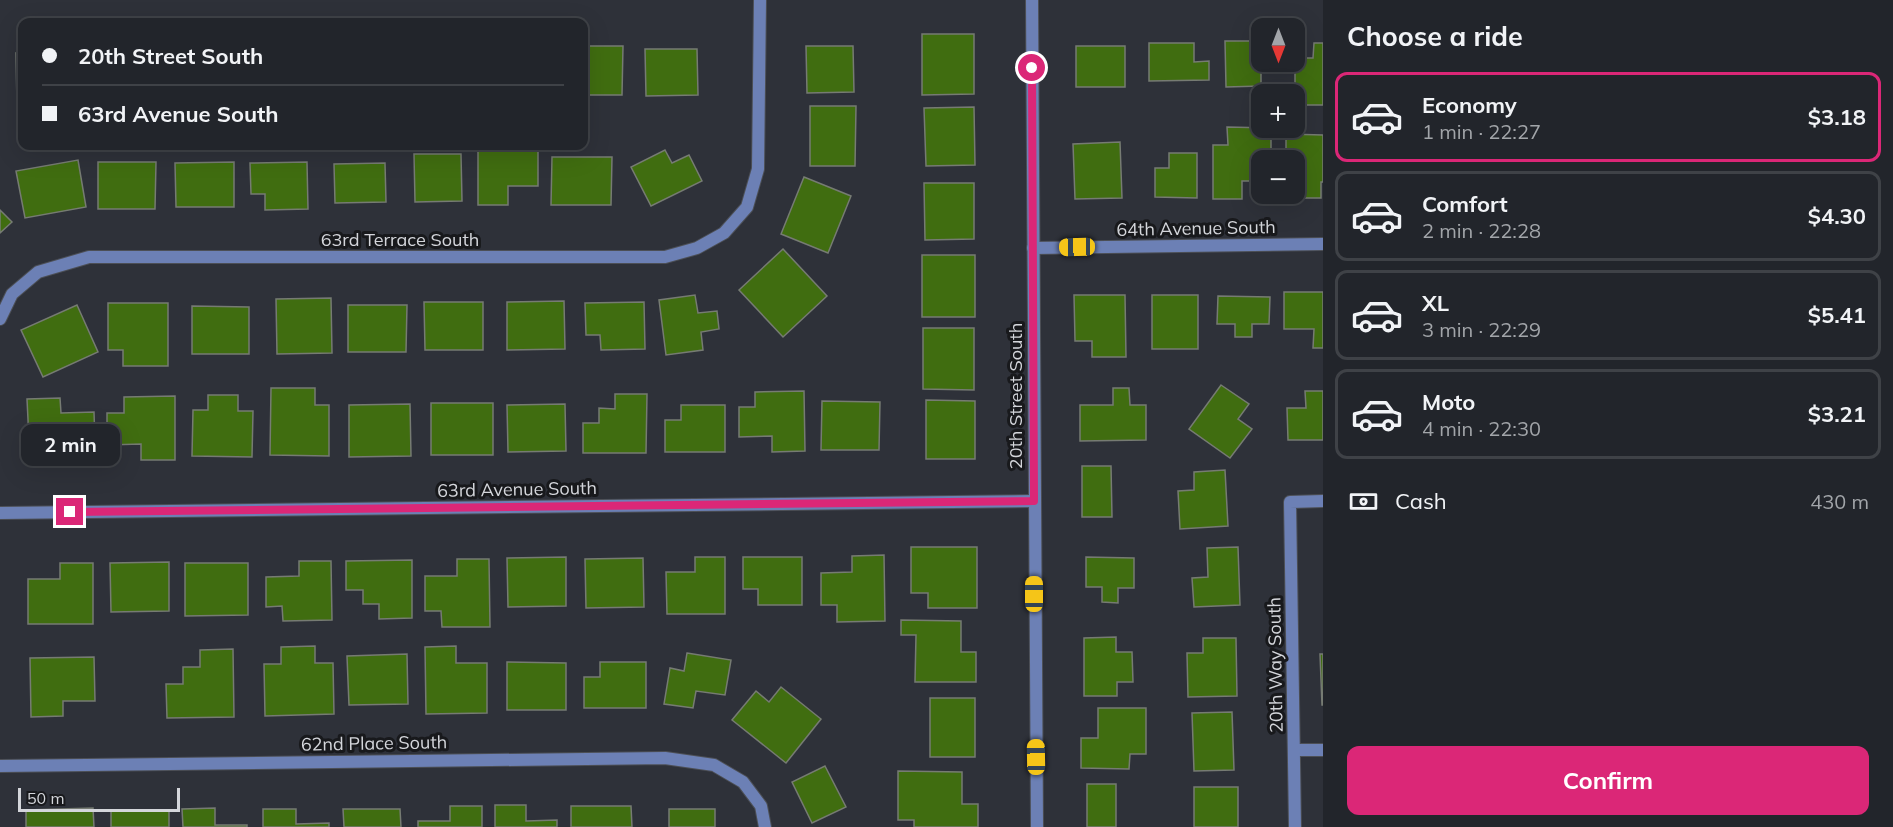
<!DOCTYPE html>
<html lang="en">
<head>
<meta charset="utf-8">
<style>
	:root { --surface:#22252b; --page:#2a2d33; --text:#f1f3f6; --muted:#a2a5a9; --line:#3f4247; --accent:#db2777 }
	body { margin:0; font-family:Mulish,sans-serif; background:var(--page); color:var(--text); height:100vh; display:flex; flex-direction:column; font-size:22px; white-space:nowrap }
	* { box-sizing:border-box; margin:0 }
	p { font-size:20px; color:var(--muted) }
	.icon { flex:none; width:33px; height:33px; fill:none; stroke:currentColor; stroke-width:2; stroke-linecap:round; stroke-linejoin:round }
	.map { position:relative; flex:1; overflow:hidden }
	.panel { display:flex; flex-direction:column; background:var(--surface); width:570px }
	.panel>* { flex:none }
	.hud { position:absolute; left:18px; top:18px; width:570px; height:132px; border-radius:12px; box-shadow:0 6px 24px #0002,0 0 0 2px var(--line); display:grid; align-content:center; height:132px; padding:0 24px; background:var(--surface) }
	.needle { width:39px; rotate:180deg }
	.fabs { position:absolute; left:1251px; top:18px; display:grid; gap:12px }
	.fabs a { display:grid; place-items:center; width:54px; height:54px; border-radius:12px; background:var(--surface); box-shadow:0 6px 24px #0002,0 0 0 2px var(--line); font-size:30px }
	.scale { position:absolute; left:18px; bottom:15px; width:162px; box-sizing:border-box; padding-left:6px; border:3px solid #d4d6db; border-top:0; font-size:16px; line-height:21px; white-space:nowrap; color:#d4d6db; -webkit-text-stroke:4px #18191c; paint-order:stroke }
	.end { position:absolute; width:27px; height:27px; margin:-14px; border:8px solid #db2777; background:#fff; box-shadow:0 0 0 3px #fff }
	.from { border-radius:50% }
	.bubble { position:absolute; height:42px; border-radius:12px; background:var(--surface); box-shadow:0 6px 24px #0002,0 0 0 2px var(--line); font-size:20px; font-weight:700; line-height:42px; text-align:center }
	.car { position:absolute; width:18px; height:36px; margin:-18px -9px; border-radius:8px; box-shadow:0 0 4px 2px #0007; background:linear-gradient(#f5c518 24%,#345 0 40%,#f5c518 0 76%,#345 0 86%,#f5c518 0) }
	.hud b { display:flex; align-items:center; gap:21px; height:57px; font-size:22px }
	.hud b+b { border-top:2px solid var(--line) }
	.hud i { width:15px; height:15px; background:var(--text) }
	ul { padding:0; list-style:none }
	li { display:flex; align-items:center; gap:18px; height:90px; margin:0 12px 9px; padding:0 12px; border:3px solid var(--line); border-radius:12px }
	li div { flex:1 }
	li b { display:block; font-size:22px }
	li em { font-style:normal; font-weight:700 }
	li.current { border-color:var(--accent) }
	li>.icon { width:54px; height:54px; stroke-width:1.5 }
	h2 { padding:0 24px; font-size:27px; line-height:72px }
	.pay { display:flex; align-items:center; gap:15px; height:66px; padding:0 24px; font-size:22px }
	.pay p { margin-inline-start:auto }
	.primary-button { display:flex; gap:12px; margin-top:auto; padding:12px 24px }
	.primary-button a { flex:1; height:69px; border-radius:12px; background:var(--accent); color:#fff; font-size:24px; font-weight:700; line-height:69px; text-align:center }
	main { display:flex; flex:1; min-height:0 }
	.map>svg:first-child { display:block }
</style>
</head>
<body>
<main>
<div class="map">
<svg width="1323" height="827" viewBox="0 0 1323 827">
	<rect width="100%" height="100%" fill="#2e3139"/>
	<!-- building -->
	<g fill="#406d10" stroke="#767b73" stroke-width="1.5">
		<polygon points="922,34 974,34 974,94 922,95"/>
		<polygon points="1225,41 1262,41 1262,62 1279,62 1279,71 1261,71 1261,86 1226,87"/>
		<polygon points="1149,43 1194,43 1194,62 1209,61 1209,80 1149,81"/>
		<polygon points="1314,43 1323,43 1323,105 1295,105 1295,58 1313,58"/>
		<polygon points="584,46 623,46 622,95 584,95"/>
		<polygon points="806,46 853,46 854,92 807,93"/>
		<rect x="1076" y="46" width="49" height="41"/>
		<polygon points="645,49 697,49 698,95 646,96"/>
		<polygon points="22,52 22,104 17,104 16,53"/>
		<polygon points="810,106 856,106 855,166 810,166"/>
		<polygon points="974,107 975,165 926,166 924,108"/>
		<polygon points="1227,127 1271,128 1271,160 1262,160 1262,163 1257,163 1257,181 1242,181 1242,199 1213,199 1213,145 1228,145"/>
		<polygon points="1286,134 1323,135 1323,182 1321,182 1321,198 1286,198 1286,194 1294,194 1294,160 1286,160"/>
		<polygon points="1120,142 1122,198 1075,199 1073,144"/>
		<polygon points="478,150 538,150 538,186 508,186 508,205 478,205"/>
		<polygon points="665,150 672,163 689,155 702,181 651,206 631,167"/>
		<polygon points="1169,153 1197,153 1197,198 1155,197 1155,168 1169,168"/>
		<polygon points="414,154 461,154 462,201 415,202"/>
		<polygon points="552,157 612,157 611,205 551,205"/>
		<polygon points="78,160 86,207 25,218 16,171"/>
		<polygon points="98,162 156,162 155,209 98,209"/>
		<polygon points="234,162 234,207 176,207 175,163"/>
		<polygon points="307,162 308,209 265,210 265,194 251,194 250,163"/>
		<polygon points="385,163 386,202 335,203 334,164"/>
		<polygon points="804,177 851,196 828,253 781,234"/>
		<polygon points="924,183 974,183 974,239 925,240"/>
		<polygon points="0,210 12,222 0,233"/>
		<polygon points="783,249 827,296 783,337 739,290"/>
		<rect x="922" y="255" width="53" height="62"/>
		<polygon points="1284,292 1323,292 1323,348 1313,348 1314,329 1284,329"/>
		<polygon points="695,295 698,313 717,311 719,329 701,332 703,350 666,355 659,300"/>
		<polygon points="1074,295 1125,295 1126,357 1092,357 1092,341 1075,341"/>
		<rect x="1152" y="295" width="46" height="54"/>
		<polygon points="1218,296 1270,297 1269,324 1252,324 1252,337 1235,337 1235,324 1217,324"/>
		<polygon points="331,298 332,353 277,354 276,299"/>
		<polygon points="564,301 565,349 507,350 507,302"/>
		<polygon points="424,302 483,302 483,350 425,350"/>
		<polygon points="644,302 645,349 601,350 600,335 586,335 585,303"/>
		<polygon points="108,303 168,303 168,366 123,366 123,350 108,350"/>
		<polygon points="77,305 98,352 43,377 21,330"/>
		<polygon points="348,305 407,305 406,352 348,352"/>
		<polygon points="192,306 249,307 249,354 192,354"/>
		<polygon points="923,328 974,328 974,390 923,389"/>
		<polygon points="1221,385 1249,404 1238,419 1252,429 1230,458 1189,429"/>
		<polygon points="271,388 315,388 315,405 329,405 329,456 270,455"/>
		<polygon points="1113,388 1129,388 1130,405 1146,405 1146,440 1080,441 1080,405 1113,405"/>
		<polygon points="804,391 805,451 772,452 772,436 739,437 739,407 755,407 755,392"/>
		<polygon points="1305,391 1323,391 1323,440 1288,440 1287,408 1306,408"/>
		<polygon points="615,394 647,394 646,453 583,453 583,423 599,423 599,408 615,409"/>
		<polygon points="208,395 238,395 238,411 253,411 252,457 192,456 193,410 208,410"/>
		<polygon points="175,396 175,460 141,460 141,444 107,445 107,413 124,413 124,397"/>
		<polygon points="60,398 61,413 94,412 95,443 79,444 79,459 30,461 27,399"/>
		<polygon points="926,400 975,401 975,459 926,459"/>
		<polygon points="822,401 880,402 879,450 821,450"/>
		<rect x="431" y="403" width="62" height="52"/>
		<polygon points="410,404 411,456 349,457 349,405"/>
		<polygon points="565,404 566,451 508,452 507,405"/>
		<polygon points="681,405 725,405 725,452 665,452 665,420 681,420"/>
		<polygon points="1082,466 1111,466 1112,517 1082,517"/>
		<polygon points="1225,470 1228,526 1180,529 1178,491 1194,490 1194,472"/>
		<polygon points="911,547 977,547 977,608 928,608 928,593 911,593"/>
		<polygon points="1238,547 1240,605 1194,607 1192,578 1208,577 1207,548"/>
		<polygon points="884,555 885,621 837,622 837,605 821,605 821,573 852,572 852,556"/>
		<polygon points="566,557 566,606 508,607 507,558"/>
		<polygon points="695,557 725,557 725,614 667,614 666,572 695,572"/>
		<polygon points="743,557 802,557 802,605 758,605 758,589 743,589"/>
		<polygon points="1086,557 1134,558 1134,588 1118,588 1118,603 1102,602 1102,587 1086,587"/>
		<polygon points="643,558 644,607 586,608 585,559"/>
		<polygon points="457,559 489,559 490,627 442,627 441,611 425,611 425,576 457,576"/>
		<polygon points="412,560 412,618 379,619 379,604 363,604 363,590 346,590 346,561"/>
		<polygon points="299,561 331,561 332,620 283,621 282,606 266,607 266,577 299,576"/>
		<polygon points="169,562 169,611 111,612 110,563"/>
		<polygon points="60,563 93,563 93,624 28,624 28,579 60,579"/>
		<polygon points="185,563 248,563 248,615 185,616"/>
		<polygon points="901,620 961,621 961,652 976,652 976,682 915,682 916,635 901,635"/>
		<polygon points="1116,637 1116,652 1132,652 1133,682 1117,682 1117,696 1084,696 1084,638"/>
		<polygon points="1203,638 1236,638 1237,696 1188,697 1187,653 1203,653"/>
		<polygon points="315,646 315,663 333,663 334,714 265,716 264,664 281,664 281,647"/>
		<polygon points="456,646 456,663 487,663 487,713 426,714 425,647"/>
		<polygon points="233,649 234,717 167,718 166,684 183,684 183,667 200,667 200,650"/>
		<polygon points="687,653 731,660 725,695 696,691 693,708 664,704 670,668 684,671"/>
		<polygon points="407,654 408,704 349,705 347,656"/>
		<polygon points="1320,654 1323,654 1323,705 1322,705"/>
		<polygon points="94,657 95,701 63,701 63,716 31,717 30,658"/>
		<polygon points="507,662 566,663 566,710 507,710"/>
		<polygon points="600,662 646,662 646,708 584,708 584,677 600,677"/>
		<polygon points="781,687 821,719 786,763 732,720 756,691 769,702"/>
		<rect x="930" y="698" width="45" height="59"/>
		<polygon points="1098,708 1146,708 1146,754 1130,754 1129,769 1081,768 1081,738 1098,738"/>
		<polygon points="1232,712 1234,770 1194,771 1192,713"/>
		<polygon points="825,766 846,807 812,823 792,782"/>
		<polygon points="898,771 962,772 962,804 978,804 978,827 914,827 914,820 898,820"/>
		<rect x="1087" y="784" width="29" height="43"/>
		<rect x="1194" y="787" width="44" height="40"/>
		<polygon points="495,805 526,805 526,821 557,820 557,827 495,827"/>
		<polygon points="450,806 482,806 482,827 418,827 418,821 450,821"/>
		<polygon points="571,806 631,806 632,827 571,827"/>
		<polygon points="93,808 94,827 26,827 26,810"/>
		<polygon points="215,808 215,825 247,825 247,827 183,827 182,809"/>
		<polygon points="263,809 296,809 296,824 329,823 329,827 263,827"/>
		<polygon points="343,809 400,809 401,827 344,827"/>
		<rect x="669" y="809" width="46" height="18"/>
		<rect x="111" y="811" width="58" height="16"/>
	</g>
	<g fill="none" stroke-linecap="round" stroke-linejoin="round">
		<defs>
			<g id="minor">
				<polyline points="1032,0 1037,827"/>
				<polyline points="1033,248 1323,244"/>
				<polyline points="0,319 12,294 38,272 89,257 665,257 697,248 724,233 747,207 758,169 760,0"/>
				<polyline points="0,513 1034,501"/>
				<polyline points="1294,750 1323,750"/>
				<polyline points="0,766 665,758 714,765 743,782 761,806 765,827"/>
				<polyline points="1295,827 1290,502 1323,501"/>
			</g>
		</defs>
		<!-- minor casing -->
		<use href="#minor" stroke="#4c4f56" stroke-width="14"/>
		<!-- minor -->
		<use href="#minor" stroke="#6c80b5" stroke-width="12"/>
	</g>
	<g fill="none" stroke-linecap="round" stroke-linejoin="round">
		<!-- route -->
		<polyline stroke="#db2777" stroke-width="8" points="70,512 1034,501 1032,68"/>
	</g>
	<g text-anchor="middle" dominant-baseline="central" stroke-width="6" stroke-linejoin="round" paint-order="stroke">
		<!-- street labels -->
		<g font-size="18" fill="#d4d6db" stroke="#18191c">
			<text transform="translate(1196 228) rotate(-1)">64th Avenue South</text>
			<text x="400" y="239">63rd Terrace South</text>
			<text transform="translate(1015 396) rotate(-90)">20th Street South</text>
			<text transform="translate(517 489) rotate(-1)">63rd Avenue South</text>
			<text transform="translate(1275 665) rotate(-91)">20th Way South</text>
			<text transform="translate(374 743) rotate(-1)">62nd Place South</text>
		</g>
	</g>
</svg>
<div class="fabs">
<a><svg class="needle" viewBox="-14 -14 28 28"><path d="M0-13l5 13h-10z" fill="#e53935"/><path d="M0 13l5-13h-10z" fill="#a2a5a9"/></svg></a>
<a>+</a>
<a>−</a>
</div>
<div class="scale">50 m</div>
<i class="end from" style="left:1032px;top:68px"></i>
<i class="end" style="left:70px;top:512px"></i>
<div class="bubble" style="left:21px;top:424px;width:99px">2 min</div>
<i class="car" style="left:1077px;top:247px;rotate:269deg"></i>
<i class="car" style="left:1034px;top:594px;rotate:0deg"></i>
<i class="car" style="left:1036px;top:757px;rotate:359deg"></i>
<div class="hud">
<b><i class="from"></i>20th Street South</b>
<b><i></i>63rd Avenue South</b>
</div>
</div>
<section class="panel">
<h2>Choose a ride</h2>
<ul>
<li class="current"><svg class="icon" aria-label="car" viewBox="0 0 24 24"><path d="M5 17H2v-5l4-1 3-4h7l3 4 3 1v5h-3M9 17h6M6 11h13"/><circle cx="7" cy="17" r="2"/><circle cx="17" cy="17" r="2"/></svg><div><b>Economy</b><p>1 min · 22:27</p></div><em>$3.18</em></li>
<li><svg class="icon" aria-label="car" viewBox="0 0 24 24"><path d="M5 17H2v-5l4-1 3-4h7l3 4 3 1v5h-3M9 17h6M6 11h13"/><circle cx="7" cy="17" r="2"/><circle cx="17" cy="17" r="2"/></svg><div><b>Comfort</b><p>2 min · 22:28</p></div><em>$4.30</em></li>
<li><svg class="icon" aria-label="car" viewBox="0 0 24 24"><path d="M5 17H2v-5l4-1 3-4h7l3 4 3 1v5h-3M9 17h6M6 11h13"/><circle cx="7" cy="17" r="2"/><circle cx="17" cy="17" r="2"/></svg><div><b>XL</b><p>3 min · 22:29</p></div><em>$5.41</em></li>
<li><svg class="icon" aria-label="car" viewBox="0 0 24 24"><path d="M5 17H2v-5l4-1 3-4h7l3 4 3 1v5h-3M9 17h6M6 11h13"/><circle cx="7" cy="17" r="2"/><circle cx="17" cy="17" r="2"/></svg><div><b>Moto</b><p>4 min · 22:30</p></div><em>$3.21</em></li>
</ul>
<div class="pay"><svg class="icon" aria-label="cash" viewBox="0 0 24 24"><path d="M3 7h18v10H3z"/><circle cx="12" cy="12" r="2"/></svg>Cash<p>430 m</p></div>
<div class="primary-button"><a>Confirm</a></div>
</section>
</main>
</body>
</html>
